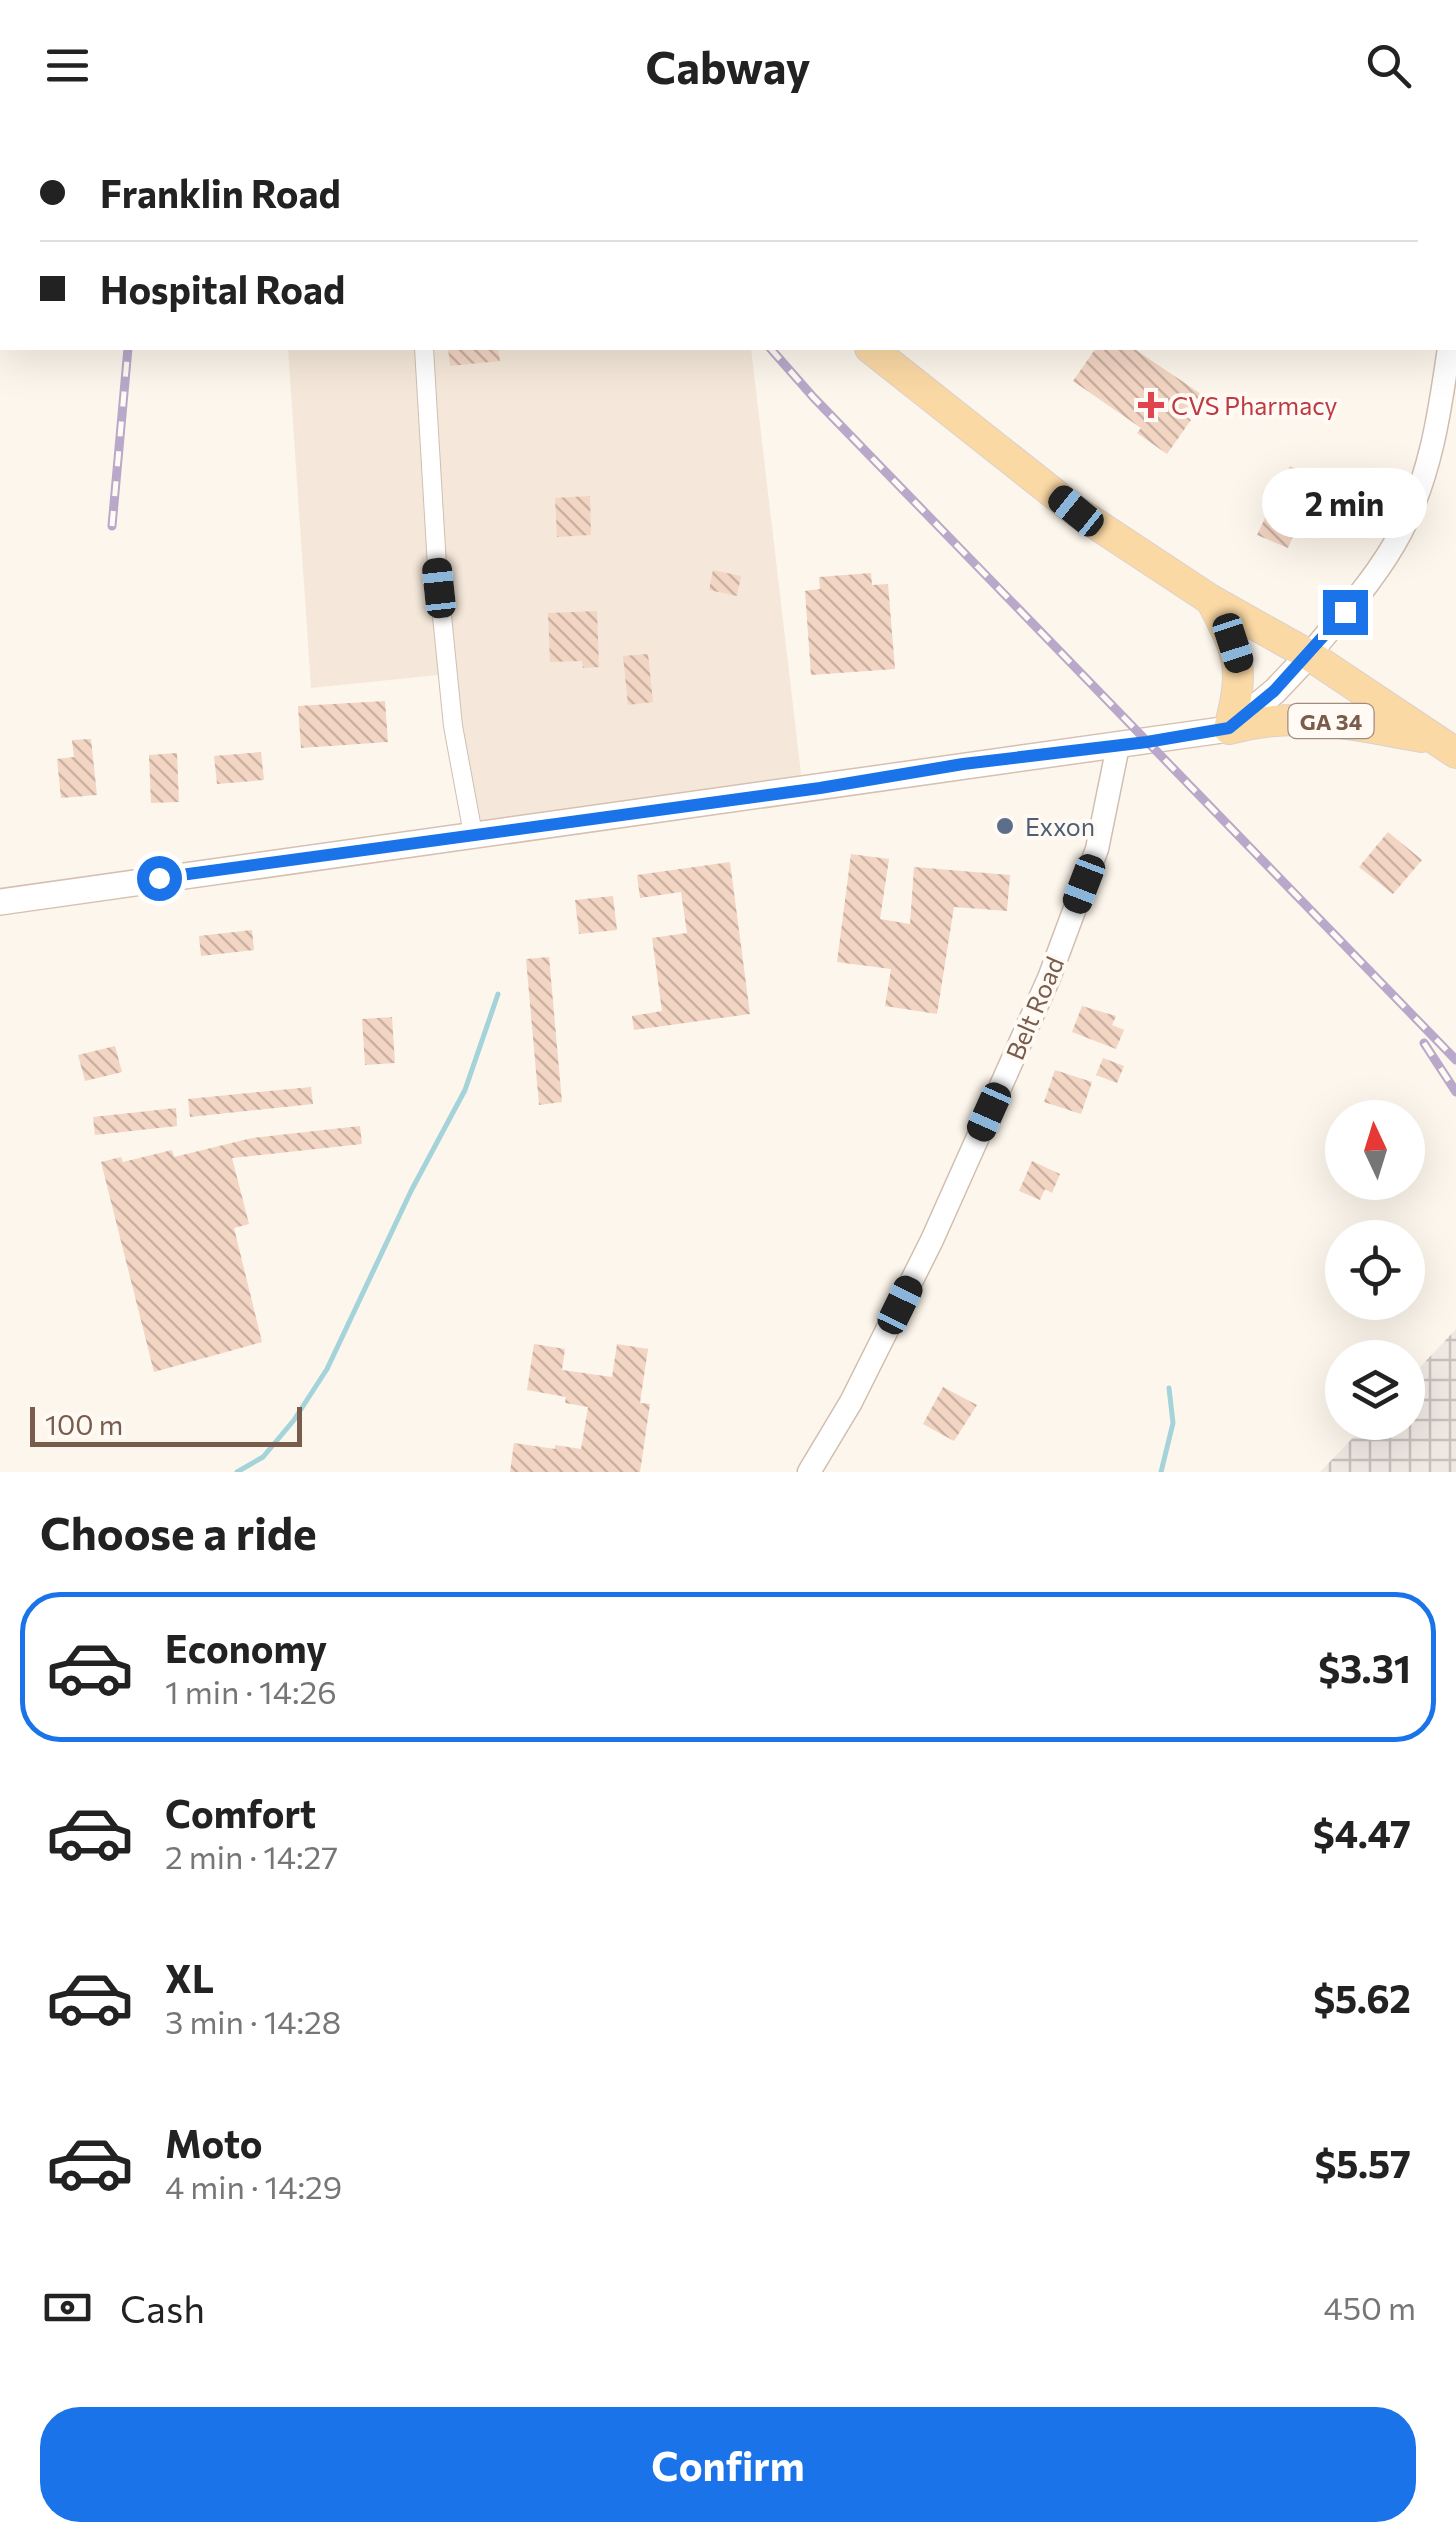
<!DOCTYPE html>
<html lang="en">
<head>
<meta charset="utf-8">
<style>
	:root { --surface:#fff; --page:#f6f6f6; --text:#222; --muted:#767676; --line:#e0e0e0; --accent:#1a73e8 }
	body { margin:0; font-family:Commissioner,sans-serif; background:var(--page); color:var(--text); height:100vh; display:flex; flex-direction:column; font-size:38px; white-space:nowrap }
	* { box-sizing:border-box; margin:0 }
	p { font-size:32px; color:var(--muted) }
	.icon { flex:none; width:55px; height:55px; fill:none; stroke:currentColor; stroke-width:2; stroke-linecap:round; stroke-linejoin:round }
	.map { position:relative; height:1342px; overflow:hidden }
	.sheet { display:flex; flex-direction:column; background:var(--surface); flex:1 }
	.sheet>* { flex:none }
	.hud { position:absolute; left:0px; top:0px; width:1458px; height:220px; box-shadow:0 10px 40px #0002; display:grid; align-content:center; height:220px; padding:0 40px; background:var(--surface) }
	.needle { width:65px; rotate:356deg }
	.buttons { position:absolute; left:1325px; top:970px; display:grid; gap:20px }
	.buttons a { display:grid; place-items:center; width:100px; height:100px; border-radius:50%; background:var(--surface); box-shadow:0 10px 40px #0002; font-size:50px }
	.scale { position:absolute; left:30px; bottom:25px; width:272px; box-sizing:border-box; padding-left:10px; border:5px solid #7a5c4d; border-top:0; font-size:28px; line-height:35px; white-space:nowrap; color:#7a5c4d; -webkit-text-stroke:8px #fffaf3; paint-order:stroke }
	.end { position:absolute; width:45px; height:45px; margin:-22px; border:12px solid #1a73e8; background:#fff; box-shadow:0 0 0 5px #fff }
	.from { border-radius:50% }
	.bubble { position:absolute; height:70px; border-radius:35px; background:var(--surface); box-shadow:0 10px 40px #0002; font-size:32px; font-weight:700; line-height:70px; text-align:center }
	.car { position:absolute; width:30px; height:60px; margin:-30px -15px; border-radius:12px; box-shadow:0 0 8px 2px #0007; background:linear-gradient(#222 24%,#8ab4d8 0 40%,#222 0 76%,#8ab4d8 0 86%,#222 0) }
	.hud b { display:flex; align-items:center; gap:35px; height:95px; font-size:38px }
	.hud b+b { border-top:2px solid var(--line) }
	.hud i { width:25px; height:25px; background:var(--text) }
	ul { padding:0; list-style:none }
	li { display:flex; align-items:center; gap:30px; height:150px; margin:0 20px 15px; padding:0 20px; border:5px solid transparent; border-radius:40px }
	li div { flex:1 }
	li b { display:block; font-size:38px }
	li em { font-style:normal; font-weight:700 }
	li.current { border-color:var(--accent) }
	li>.icon { width:90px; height:90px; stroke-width:1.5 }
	h2 { padding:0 40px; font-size:45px; line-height:120px }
	.pay { display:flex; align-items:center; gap:25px; height:110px; padding:0 40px; font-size:38px }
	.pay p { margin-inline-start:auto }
	.primary-button { display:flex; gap:20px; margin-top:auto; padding:20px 40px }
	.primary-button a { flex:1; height:115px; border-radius:40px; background:var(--accent); color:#fff; font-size:40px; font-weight:700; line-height:115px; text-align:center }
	header { display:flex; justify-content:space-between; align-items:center; height:130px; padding:0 40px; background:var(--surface); font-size:45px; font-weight:700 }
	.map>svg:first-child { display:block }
</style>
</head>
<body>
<header><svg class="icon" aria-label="menu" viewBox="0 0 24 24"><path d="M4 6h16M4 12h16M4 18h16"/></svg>Cabway<svg class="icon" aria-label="search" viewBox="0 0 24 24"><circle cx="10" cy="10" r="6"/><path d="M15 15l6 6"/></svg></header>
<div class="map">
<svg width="1456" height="1342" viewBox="0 0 1456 1342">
	<defs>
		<pattern id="industrial-grid" width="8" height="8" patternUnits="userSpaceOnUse" patternTransform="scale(2.5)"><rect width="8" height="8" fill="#efe9e4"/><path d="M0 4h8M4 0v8" fill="none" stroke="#c7c0bb"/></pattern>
		<pattern id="building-back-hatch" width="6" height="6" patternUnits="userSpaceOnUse" patternTransform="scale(2.5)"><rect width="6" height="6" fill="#f3d5c3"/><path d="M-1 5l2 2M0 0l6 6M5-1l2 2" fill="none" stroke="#cab0a1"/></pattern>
	</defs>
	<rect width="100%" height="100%" fill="#fdf6ec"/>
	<!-- residential -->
	<g fill="#f5e8da">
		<polygon points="274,0 668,0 670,2 274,2"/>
		<polygon points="288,218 751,218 804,669 474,718 448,544 311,558"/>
	</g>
	<!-- industrial -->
	<polygon fill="url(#industrial-grid)" points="1456,1199 1456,1342 1320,1342 1367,1293 1408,1292 1408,1250"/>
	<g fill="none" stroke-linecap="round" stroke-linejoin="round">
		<!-- stream -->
		<g stroke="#a5d3da" stroke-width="5">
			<polyline points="237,1342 263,1327 294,1290 327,1239 411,1061 465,960 498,864"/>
			<polyline points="1161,1342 1173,1293 1169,1258"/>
		</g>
	</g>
	<!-- building -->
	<g fill="url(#building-back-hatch)">
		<polygon points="448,218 498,218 500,231 450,236"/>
		<polygon points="1096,218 1133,218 1201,264 1186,286 1191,290 1167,324 1137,303 1141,298 1073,251"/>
		<polygon points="1290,336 1318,348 1288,418 1257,405"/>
		<polygon points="590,366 591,405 557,407 555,368"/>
		<polygon points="713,440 741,446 737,466 709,460"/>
		<polygon points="871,443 872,455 888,454 895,539 811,545 805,461 820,459 819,447"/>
		<polygon points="597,481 599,537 583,538 582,531 550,532 548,483"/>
		<polygon points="648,524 653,572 628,575 623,526"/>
		<polygon points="385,571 388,612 301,618 298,576"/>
		<polygon points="91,609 97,665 61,668 57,629 74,627 72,610"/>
		<polygon points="261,622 264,650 217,654 214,626"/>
		<polygon points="177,623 179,672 151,673 149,625"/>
		<polygon points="1388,702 1422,730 1393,764 1359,737"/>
		<polygon points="851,724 889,729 880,789 910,794 914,737 1010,745 1007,781 954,777 937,884 885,876 891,839 837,832"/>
		<polygon points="730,732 750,884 634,900 632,886 662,881 652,808 687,803 681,762 640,768 637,745"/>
		<polygon points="613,766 617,800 579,804 575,770"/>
		<polygon points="252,800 254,820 201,826 199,806"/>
		<polygon points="549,827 562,972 539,975 526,829"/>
		<polygon points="1082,876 1116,886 1112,895 1124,900 1116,919 1072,902"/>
		<polygon points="392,887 395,933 365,935 362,889"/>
		<polygon points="115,916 122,942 85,951 78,925"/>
		<polygon points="1103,928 1124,936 1117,953 1096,945"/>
		<polygon points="1055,940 1092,952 1081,984 1044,972"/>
		<polygon points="311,957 313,974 190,987 188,969"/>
		<polygon points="176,978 177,996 95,1005 93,987"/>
		<polygon points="360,996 362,1014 232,1028 249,1094 234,1098 262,1212 154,1242 101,1032 121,1027 123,1032 172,1020 174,1027 252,1008"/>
		<polygon points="1032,1031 1060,1044 1052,1063 1045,1059 1040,1070 1019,1061"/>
		<polygon points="534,1214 565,1219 562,1240 612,1247 617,1214 648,1219 640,1273 650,1274 640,1342 510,1342 514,1313 555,1319 555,1315 581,1319 588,1277 565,1273 566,1267 527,1260"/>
		<polygon points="943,1257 977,1275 954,1311 923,1294"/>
	</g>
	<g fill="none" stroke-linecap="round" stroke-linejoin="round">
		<defs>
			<g id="minor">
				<polyline points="406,0 406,2"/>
				<polyline points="424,218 437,436 453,596 473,704"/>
			</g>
			<g id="tertiary">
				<polyline points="1455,174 1456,167"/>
				<path d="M1309,525C1341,486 1377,448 1401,402C1431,345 1440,280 1449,218"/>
				<polyline points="809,1342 851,1272 932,1110 1049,848 1097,719 1118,616"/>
			</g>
			<polyline id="secondary" points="0,772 1229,599 1275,561 1309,525"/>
			<g id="primary">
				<polyline points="670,0 672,2"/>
				<polyline points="870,218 1076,381 1211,470 1309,525 1456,623"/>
				<path d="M1211,470C1240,526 1245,536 1229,599C1300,580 1352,595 1422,607"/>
			</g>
		</defs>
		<!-- minor casing -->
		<use href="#minor" stroke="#d1beb0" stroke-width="20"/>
		<!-- tertiary casing -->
		<use href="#tertiary" stroke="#d1beb0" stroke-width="25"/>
		<!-- secondary casing -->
		<use href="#secondary" stroke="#d6c0b0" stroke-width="28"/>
		<!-- primary casing -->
		<use href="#primary" stroke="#dad1cd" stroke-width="32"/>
		<!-- minor -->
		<use href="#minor" stroke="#fff" stroke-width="18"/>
		<!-- tertiary -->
		<use href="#tertiary" stroke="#fff" stroke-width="22"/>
		<!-- secondary -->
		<use href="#secondary" stroke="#fff" stroke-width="25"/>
		<!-- primary -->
		<use href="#primary" stroke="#fbd9a5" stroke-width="30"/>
		<defs>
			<g id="rail">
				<polyline points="587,0 588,2"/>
				<polyline points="147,2 147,0"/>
				<polyline points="770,218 814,268 1456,930"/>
				<polyline points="112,396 128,218"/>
				<polyline points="1424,913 1456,962"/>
			</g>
		</defs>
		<!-- rail casing -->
		<use href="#rail" stroke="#b9a8c9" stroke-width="9"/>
		<!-- rail -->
		<use href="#rail" stroke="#fffaf3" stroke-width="5" stroke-dasharray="15" stroke-linecap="butt"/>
	</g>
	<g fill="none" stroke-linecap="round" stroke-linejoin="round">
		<!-- route -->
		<polyline stroke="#1a73e8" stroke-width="12" points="159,748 820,658 963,634 1147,612 1229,598 1274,561 1345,482"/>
	</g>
	<!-- markers -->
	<path fill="#e0444e" stroke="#fffaf3" stroke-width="4" d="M1146 260h10v10h10v10h-10v10h-10v-10h-10v-10h10z"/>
	<circle fill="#5c6f8a" stroke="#fffaf3" stroke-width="4" cx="1005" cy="696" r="10"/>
	<g text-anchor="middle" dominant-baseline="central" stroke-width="8" stroke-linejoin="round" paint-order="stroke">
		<!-- shield labels -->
		<rect fill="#fffaf3" stroke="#a28b7f" stroke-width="2.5" x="1288.5" y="574" width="85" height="34" rx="8"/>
		<g font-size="22" font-weight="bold" fill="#7a5c4d">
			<text x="1331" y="591">GA 34</text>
		</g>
		<!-- health labels -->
		<g font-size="25" fill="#be3a42" stroke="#fffaf3" text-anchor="start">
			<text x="1171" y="275">CVS Pharmacy</text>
		</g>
		<!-- service labels -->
		<g font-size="25" fill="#4e5e75" stroke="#fffaf3" text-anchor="start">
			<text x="1025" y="696">Exxon</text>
		</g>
		<!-- street labels -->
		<g font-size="25" fill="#7a5c4d" stroke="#fffaf3">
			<text transform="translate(1034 878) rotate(-67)">Belt Road</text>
		</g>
	</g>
</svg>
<div class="buttons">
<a><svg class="needle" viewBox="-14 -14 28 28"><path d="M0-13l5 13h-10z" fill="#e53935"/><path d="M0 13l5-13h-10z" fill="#767676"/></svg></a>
<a><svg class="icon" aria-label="locate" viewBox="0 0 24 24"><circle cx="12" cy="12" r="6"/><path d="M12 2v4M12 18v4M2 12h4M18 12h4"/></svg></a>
<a><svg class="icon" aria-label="layers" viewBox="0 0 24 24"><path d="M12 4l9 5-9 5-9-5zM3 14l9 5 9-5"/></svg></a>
</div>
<div class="scale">100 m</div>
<i class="end from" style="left:159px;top:748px"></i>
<i class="end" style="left:1345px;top:482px"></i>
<div class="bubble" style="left:1262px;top:338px;width:165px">2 min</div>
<i class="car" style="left:1076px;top:381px;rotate:309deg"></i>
<i class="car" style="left:439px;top:458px;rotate:354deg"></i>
<i class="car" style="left:1233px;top:513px;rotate:162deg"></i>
<i class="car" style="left:1084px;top:754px;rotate:201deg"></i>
<i class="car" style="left:989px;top:982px;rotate:204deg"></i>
<i class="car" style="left:900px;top:1175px;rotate:26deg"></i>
<div class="hud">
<b><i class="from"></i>Franklin Road</b>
<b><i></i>Hospital Road</b>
</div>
</div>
<section class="sheet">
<h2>Choose a ride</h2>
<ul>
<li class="current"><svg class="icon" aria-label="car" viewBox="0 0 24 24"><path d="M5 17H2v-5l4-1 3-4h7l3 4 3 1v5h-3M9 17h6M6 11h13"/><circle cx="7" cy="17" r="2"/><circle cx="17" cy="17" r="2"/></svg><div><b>Economy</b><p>1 min · 14:26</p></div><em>$3.31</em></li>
<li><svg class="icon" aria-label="car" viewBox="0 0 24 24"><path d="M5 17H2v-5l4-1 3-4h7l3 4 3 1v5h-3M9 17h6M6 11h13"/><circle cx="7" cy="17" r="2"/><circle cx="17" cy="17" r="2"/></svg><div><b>Comfort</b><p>2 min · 14:27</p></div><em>$4.47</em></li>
<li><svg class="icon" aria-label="car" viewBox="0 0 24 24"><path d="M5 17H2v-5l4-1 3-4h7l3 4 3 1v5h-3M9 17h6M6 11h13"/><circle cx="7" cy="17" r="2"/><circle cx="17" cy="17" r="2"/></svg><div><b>XL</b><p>3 min · 14:28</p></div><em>$5.62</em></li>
<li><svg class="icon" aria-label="car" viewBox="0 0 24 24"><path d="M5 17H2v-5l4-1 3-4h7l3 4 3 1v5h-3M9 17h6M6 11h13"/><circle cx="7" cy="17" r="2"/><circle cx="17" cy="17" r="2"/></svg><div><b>Moto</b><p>4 min · 14:29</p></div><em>$5.57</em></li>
</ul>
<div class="pay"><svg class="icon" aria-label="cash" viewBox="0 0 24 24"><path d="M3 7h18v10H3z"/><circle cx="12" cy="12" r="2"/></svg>Cash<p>450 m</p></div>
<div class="primary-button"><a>Confirm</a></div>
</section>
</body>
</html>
